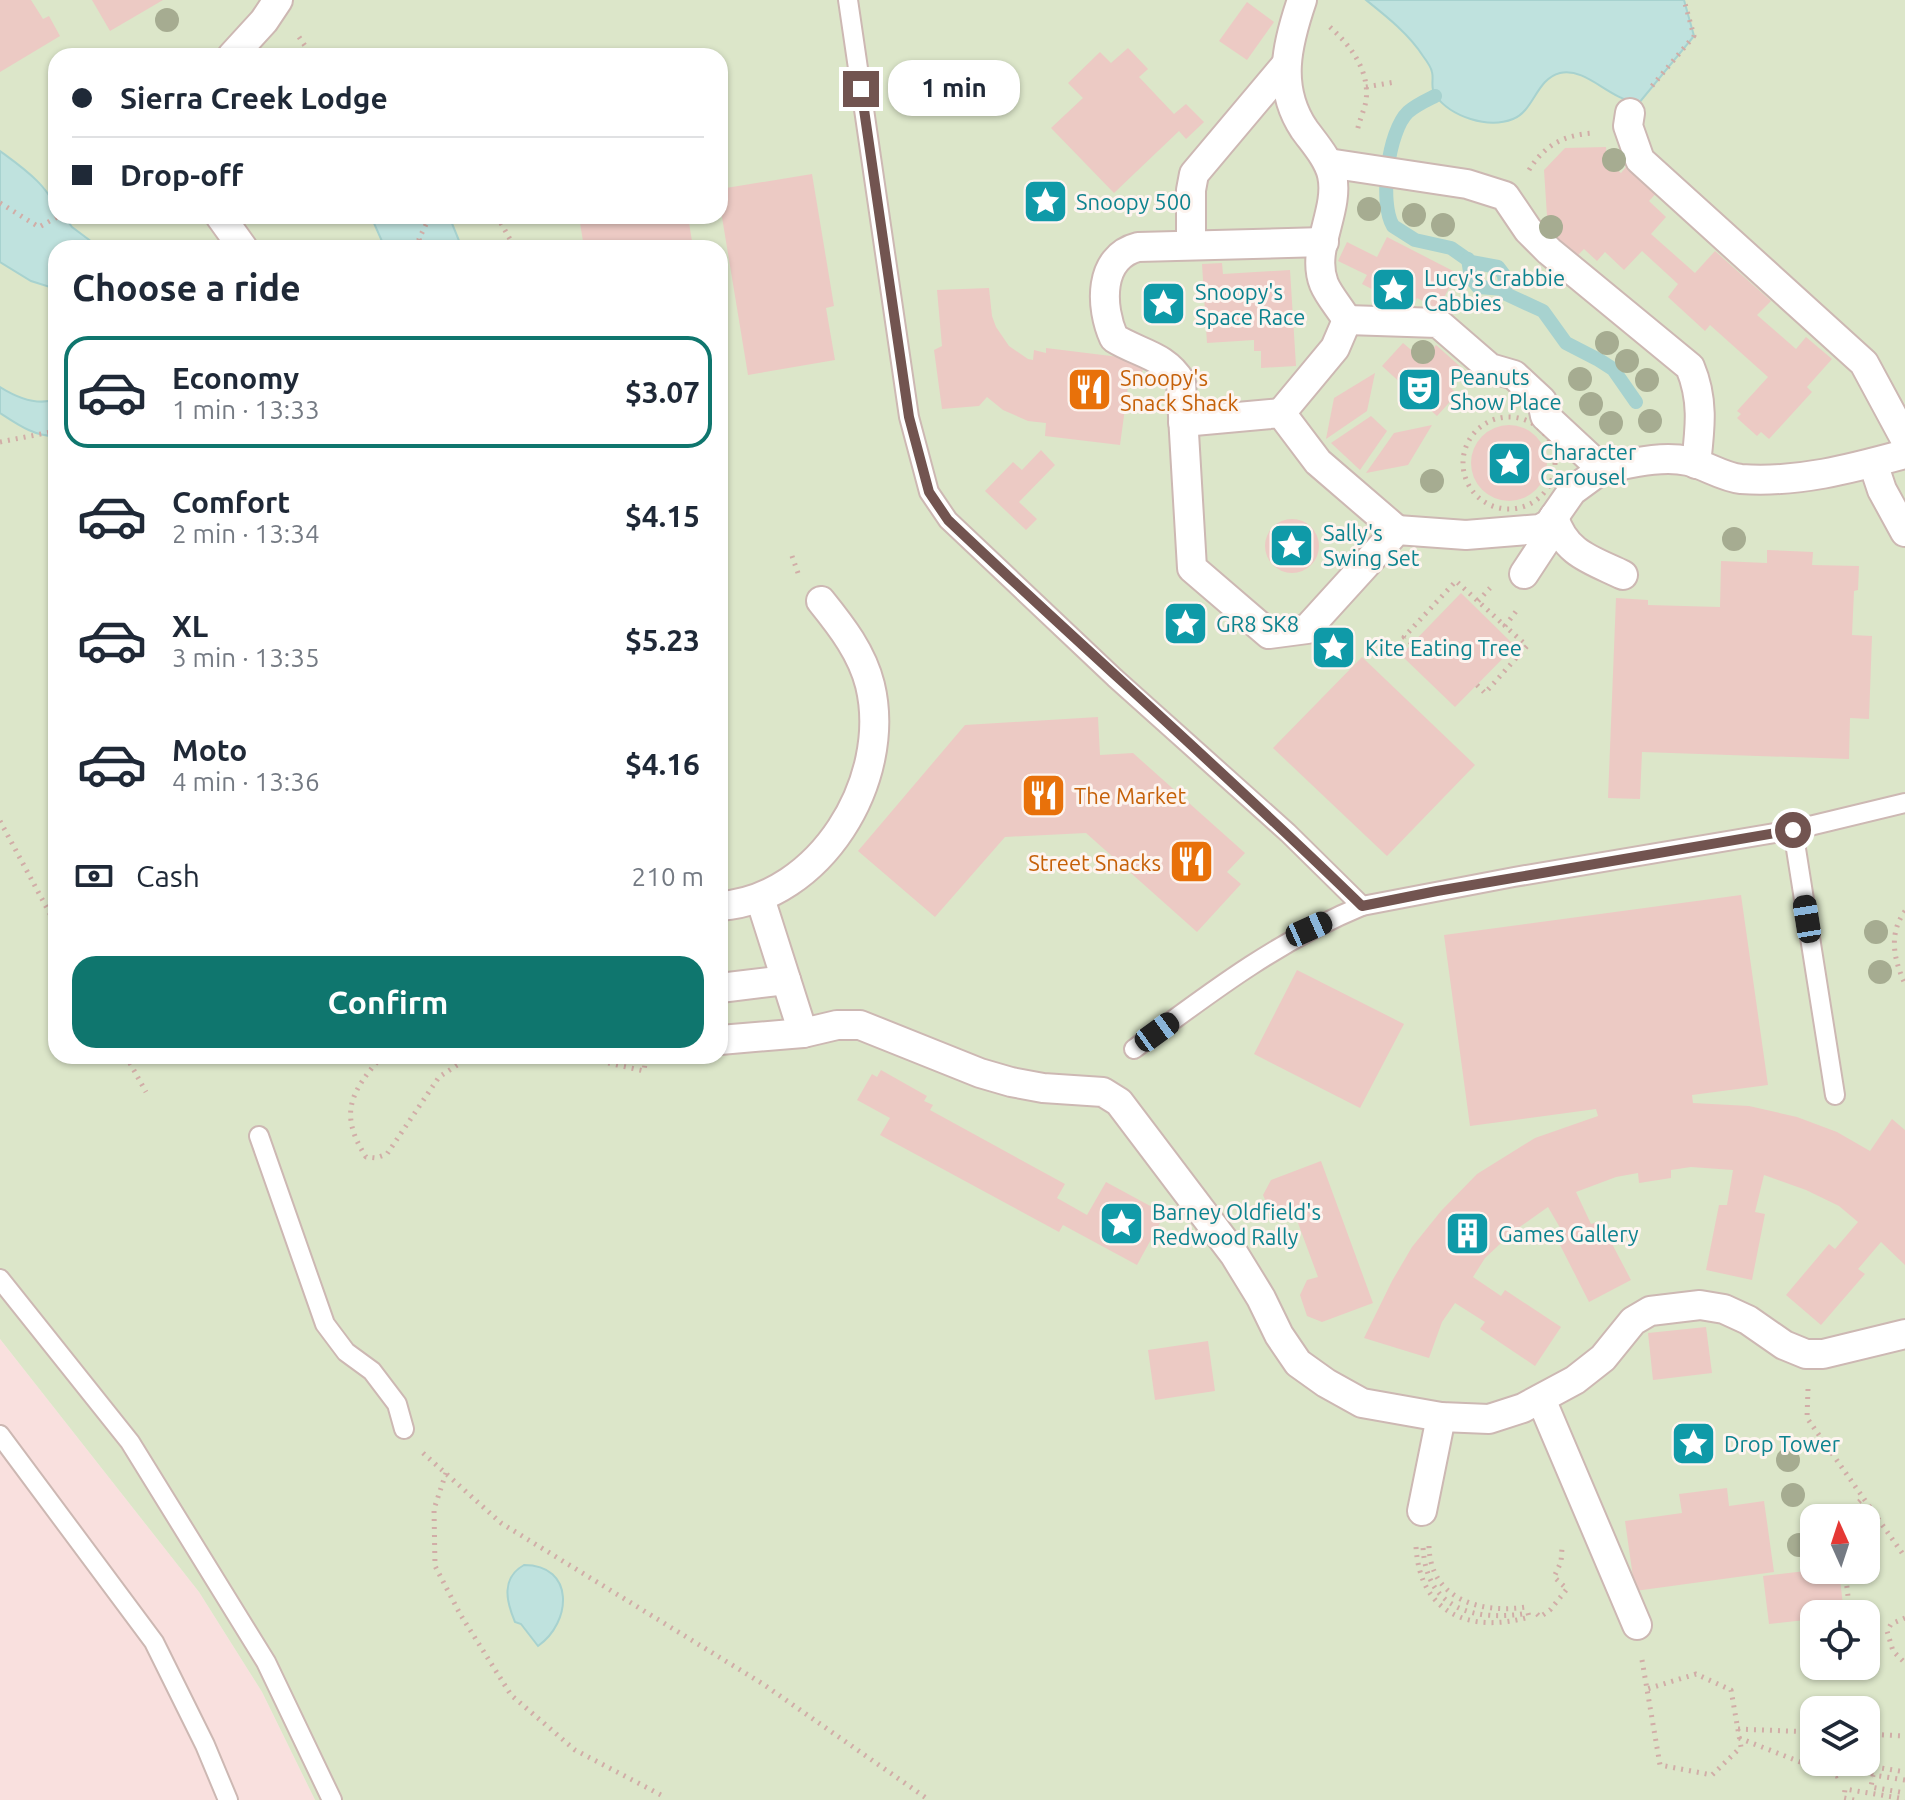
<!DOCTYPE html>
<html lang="en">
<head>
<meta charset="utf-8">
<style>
	:root { --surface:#fff; --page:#f6f6f7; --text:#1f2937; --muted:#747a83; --line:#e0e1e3; --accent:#0f766e }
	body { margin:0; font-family:Ubuntu,sans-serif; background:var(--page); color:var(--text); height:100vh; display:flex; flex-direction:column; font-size:30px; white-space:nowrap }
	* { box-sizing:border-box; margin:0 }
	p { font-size:26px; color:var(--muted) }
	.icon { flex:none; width:44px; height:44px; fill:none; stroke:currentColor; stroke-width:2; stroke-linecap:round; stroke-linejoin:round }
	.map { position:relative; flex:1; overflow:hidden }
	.details { position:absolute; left:48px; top:240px; width:680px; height:824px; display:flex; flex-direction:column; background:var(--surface); border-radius:24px; box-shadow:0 2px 6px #0004 }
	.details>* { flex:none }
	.hud { position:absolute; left:48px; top:48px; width:680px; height:176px; border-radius:24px; box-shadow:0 2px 6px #0004; display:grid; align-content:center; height:176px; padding:0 24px; background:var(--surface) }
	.needle { width:52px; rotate:357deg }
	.fabs { position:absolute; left:1800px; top:1504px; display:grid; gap:16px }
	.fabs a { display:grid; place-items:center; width:80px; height:80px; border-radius:16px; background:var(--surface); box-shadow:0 2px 6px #0004; font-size:40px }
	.end { position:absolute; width:36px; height:36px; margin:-18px; border:10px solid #725450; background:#fff; box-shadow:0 0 0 4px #fff }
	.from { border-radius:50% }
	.bubble { position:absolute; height:56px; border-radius:24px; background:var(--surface); box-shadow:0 2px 6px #0004; font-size:26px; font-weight:700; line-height:56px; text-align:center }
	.car { position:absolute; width:24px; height:48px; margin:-24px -12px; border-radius:10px; box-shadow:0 0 6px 2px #0007; background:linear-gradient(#222 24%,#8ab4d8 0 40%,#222 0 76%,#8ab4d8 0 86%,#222 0) }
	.hud b { display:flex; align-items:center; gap:28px; height:76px; font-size:30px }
	.hud b+b { border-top:2px solid var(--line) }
	.hud i { width:20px; height:20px; background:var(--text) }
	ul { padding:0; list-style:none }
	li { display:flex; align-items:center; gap:24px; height:112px; margin:0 16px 12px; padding:0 8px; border:4px solid transparent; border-radius:24px }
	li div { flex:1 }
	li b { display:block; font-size:30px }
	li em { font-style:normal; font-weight:700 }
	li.on { border-color:var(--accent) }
	li>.icon { width:72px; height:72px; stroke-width:1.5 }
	h2 { padding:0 24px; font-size:36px; line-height:96px }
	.pay { display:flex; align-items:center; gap:20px; height:88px; padding:0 24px; font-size:30px }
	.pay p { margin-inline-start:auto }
	.primary-button { display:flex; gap:16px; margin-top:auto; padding:16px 24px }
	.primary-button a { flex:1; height:92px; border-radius:24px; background:var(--accent); color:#fff; font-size:32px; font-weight:700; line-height:92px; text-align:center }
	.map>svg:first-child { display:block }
</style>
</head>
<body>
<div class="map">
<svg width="1905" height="1800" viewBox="0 0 1905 1800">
	<rect width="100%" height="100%" fill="#faefe9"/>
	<!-- commercial -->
	<polygon fill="#f9e0de" points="0,1339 199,1592 262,1692 315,1800 0,1800"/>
	<!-- green -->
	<path fill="#dce6c9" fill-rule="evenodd" d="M0,0H1905V1800H315L262,1692L199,1592L0,1339ZM56,56H720V216H56ZM56,248H720V1056H56ZM1814,1518H1866V1570H1814ZM1814,1614H1866V1666H1814ZM1814,1710H1866V1762H1814Z"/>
	<!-- water -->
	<g fill="#bfe2de" stroke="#a7d2cf" stroke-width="2">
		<path d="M1366,0H1684L1694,36L1639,103C1609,100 1587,67 1560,73C1536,79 1534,111 1513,119C1488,129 1451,117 1435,95C1430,87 1434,80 1432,72C1431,67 1426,60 1423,56C1409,34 1386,16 1366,0Z"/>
		<path d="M0,151C19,165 56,190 56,216H64L72,227L100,248H56V289L31,281L0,262Z"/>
		<polygon points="378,216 449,216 462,248 385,248 373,221"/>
		<path d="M0,387C16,397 38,406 56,399V436C35,437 17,424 0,413Z"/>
		<path d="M524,1565C575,1565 572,1622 538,1646L521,1624L515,1622C506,1601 501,1578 524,1565Z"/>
	</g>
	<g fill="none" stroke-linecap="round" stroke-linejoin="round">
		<!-- stream -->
		<g stroke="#a7d2cf" stroke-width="14">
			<path d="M1435,96C1427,100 1416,105 1408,112C1388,131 1379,203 1393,226L1415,240L1451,248L1471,262L1498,267L1504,275L1506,294L1543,311L1566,343L1599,360L1613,369L1636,402"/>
			<polyline points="1468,259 1471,278 1478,287 1504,289"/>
		</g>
	</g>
	<!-- building -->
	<g fill="#eccac4">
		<polygon points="0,0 31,0 43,19 49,16 60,36 0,72"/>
		<polygon points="92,0 163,0 110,31"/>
		<polygon points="1247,2 1274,22 1247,60 1219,41"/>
		<polygon points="1128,48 1148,69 1139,77 1174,114 1186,104 1204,122 1186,139 1179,131 1114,193 1051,128 1083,98 1068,83 1100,52 1111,63"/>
		<polygon points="1606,147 1607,162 1621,173 1630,162 1660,189 1649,201 1666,217 1651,234 1695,273 1715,251 1771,301 1757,315 1796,349 1806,337 1832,359 1807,387 1812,392 1769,439 1761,432 1757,436 1737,418 1741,414 1737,411 1768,377 1710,325 1705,331 1668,297 1678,284 1642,251 1624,270 1605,252 1597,261 1584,249 1574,259 1551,238 1560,228 1547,216 1544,170 1565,148"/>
		<polygon points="812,174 834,306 826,308 835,360 748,375 720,205 720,189"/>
		<polygon points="579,216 688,216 693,248 584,248"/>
		<polygon points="1387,237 1457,273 1438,309 1417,298 1411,309 1362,284 1367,275 1338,261 1347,242 1377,257"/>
		<polygon points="1222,263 1223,274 1290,270 1296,366 1261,368 1261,351 1254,351 1254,340 1207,343 1202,264"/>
		<polygon points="989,288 992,316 996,327 1009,346 1028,359 1033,360 1034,350 1046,353 1046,348 1119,357 1127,352 1144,363 1142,373 1133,379 1129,379 1120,445 1045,436 1046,423 1028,421 1003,410 987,397 979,406 942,409 934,350 942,346 937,290"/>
		<polygon points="1403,343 1423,360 1436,345 1464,370 1449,386 1457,394 1437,416 1382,366"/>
		<polygon points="1375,373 1367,411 1326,439 1334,398"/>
		<polygon points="1371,416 1387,431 1360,470 1331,443"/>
		<polygon points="1432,425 1408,465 1366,473 1394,433"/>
		<circle cx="1509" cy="463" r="38"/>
		<polygon points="1041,450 1055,465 1019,502 1037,519 1026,530 985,491 1013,462 1022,470"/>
		<circle cx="1292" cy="546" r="27"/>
		<polygon points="1767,550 1813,552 1812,565 1859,566 1858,590 1854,591 1852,635 1872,636 1869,719 1850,718 1849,759 1642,752 1640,799 1608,798 1616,598 1648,600 1648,605 1720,607 1721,561 1767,563"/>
		<polygon points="1461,593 1515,646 1455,707 1401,655"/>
		<polygon points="1362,657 1475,765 1387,856 1273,748"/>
		<polygon points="1098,717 1100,755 1133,753 1245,853 1227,872 1241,884 1197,932 1086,833 1005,837 935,917 858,851 965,725"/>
		<polygon points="1741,895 1768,1085 1692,1095 1693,1103 1749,1106 1797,1117 1837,1132 1870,1151 1892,1119 1905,1130 1905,1265 1881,1242 1858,1269 1865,1274 1821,1325 1786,1295 1829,1244 1835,1249 1858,1222 1839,1206 1806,1190 1764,1175 1755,1212 1765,1214 1752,1280 1706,1270 1719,1205 1727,1205 1733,1170 1691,1167 1671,1170 1671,1178 1639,1183 1638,1173 1616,1177 1576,1192 1591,1224 1600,1221 1631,1280 1589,1302 1559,1243 1566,1238 1548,1207 1514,1231 1485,1258 1473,1277 1501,1296 1505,1290 1561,1327 1535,1366 1480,1329 1485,1322 1455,1303 1442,1322 1429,1358 1364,1338 1392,1281 1412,1247 1441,1211 1477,1174 1535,1138 1598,1116 1596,1109 1470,1126 1444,935"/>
		<polygon points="1297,970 1404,1024 1360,1108 1254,1054"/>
		<polygon points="881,1070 927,1096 924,1101 933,1105 930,1110 1065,1184 1057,1198 1087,1215 1106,1182 1165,1214 1137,1265 1063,1225 1059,1232 880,1135 890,1118 857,1100 872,1074 877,1077"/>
		<polygon points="1321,1161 1373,1303 1322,1322 1307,1316 1300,1295 1307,1280 1318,1277 1295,1215 1285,1219 1271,1213 1263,1195 1271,1180"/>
		<polygon points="1706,1327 1712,1373 1653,1380 1648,1333"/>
		<polygon points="1208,1341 1215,1391 1155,1400 1148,1350"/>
		<polygon points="1727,1488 1729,1506 1764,1501 1774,1572 1635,1591 1625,1521 1682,1513 1679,1494"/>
		<polygon points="1814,1570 1839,1570 1844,1614 1814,1614 1814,1619 1769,1624 1763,1576"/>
	</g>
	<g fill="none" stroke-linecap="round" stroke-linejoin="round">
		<defs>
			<g id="service">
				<polyline points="848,0 909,417 929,492 948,520 1115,678 1288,833 1362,906 1514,877 1793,830 1905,803"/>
				<polyline points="1793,830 1835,1095"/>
				<path d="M1134,1049C1207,995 1277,941 1362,906"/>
				<polyline points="259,1136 325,1324 346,1352 372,1371 397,1404 404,1429"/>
				<polyline points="0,1279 130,1442 266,1662 332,1800"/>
				<polyline points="0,1435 154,1642 205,1745 228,1800"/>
			</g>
			<g id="pedestrian">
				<path d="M1302,0C1287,44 1276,87 1304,129C1314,143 1328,158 1332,175C1340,211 1310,249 1324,284C1329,296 1340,308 1347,320"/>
				<polyline points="232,56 264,21 278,0"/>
				<polyline points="1630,113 1628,126 1640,160 1864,363 1905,439"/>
				<path d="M1328,163L1467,184L1505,196L1528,230L1549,251L1690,367C1704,400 1700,429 1696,464"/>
				<polyline points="220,216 243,248"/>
				<path d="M1324,242L1138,247C1098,257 1100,307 1114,338C1140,354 1165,355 1181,382L1192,568L1269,634L1307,629L1397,530L1466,535L1540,529L1549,524L1572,491L1602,469"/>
				<polyline points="1191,245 1191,190 1194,174 1284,67"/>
				<path d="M1347,320L1438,323L1490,368L1514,375L1542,401L1545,416L1602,469C1629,464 1661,455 1688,461C1706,465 1722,477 1741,479C1798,483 1850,469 1905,454"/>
				<polyline points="1281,413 1335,348 1347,320"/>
				<polyline points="1183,422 1281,413 1318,462 1397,530"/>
				<polyline points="1873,463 1882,490 1905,532"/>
				<path d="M1554,517C1565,554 1592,560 1623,575"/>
				<polyline points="1524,574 1545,542 1554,517"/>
				<polyline points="760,898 803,1033 837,1025 860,1025 980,1073 1011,1082 1043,1088 1103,1092 1119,1102 1234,1254 1261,1298 1279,1335 1298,1363 1326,1383 1362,1403 1441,1417 1489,1419 1523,1408 1575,1380 1603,1358 1633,1321 1650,1311 1700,1305 1724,1309 1748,1320 1784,1345 1806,1354 1823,1354 1905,1334"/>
				<path d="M720,906C820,899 893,780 870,685C862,653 842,627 821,601"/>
				<polyline points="720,988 786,980"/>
				<polyline points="720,1040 803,1033"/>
				<polyline points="1541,1399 1637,1625"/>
				<polyline points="1422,1511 1441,1417"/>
			</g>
		</defs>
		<!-- service casing -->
		<use href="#service" stroke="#cdb8b3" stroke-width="22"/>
		<!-- pedestrian casing -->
		<use href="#pedestrian" stroke="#cdb8b3" stroke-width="32"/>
		<!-- path -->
		<g stroke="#d1ada7" stroke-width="5" stroke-dasharray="2 6" stroke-linecap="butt">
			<path d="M1330,27C1351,46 1370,71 1366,101C1364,111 1359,121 1357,132"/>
			<polyline points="299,37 312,56"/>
			<polyline points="1652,86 1694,36 1684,0"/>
			<polyline points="1366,87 1395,82"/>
			<path d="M1529,170C1545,144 1565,135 1593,133"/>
			<polyline points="0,203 39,227 59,216"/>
			<polyline points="497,216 515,248"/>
			<polyline points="423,248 419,239 430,216"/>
			<circle cx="1509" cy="463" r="46"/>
			<polyline points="0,442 56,431"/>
			<polyline points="792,556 798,573"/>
			<polyline points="1478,601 1490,588"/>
			<polyline points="1411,643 1404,637 1456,581 1505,626"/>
			<polyline points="1477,685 1485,693 1527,646 1505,626 1517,610"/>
			<polyline points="0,821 56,925"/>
			<path d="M1905,911C1888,934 1894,960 1905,984"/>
			<polyline points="126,1056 146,1092"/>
			<path d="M382,1056C351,1092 338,1113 366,1157L376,1158L387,1154L439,1077L471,1056"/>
			<polyline points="577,1056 644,1071 646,1056"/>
			<polyline points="1808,1389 1807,1418 1905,1557"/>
			<polyline points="423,1453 501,1523 763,1684 929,1800"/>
			<polyline points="446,1473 434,1509 435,1566 460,1614 511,1695 575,1750 663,1796"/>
			<polyline points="1841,1518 1863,1498"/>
			<path d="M1429,1546C1430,1600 1482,1614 1526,1607"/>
			<path d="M1416,1547C1420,1613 1469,1634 1529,1617L1528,1613C1476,1622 1426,1610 1423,1547"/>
			<polyline points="1810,1570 1809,1563 1814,1562"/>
			<polyline points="1845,1570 1850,1614"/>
			<polyline points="1537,1614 1540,1617 1550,1610 1567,1589 1554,1577 1561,1562 1562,1548"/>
			<polyline points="1905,1618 1891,1624 1887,1631 1893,1651 1905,1663"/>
			<polyline points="1642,1660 1660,1765 1712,1775 1741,1747 1731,1690 1696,1674 1647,1689"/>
			<polyline points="1738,1729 1814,1732"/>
			<polyline points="1866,1734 1905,1736"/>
			<polyline points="1739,1738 1836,1776 1869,1766 1905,1772"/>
			<polyline points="1905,1780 1873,1775 1871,1787 1905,1793"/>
			<polyline points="1854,1800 1844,1798 1845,1789 1905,1799"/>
		</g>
		<!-- service -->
		<use href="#service" stroke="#fff" stroke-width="18"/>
		<!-- pedestrian -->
		<use href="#pedestrian" stroke="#fff" stroke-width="28"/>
	</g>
	<!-- trees -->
	<g fill="#a6ac91">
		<circle cx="167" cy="20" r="12"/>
		<circle cx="1614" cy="160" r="12"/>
		<circle cx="1369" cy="209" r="12"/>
		<circle cx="1414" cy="215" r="12"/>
		<circle cx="1443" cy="225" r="12"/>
		<circle cx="1551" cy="227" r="12"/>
		<circle cx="1607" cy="343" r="12"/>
		<circle cx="1423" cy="352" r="12"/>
		<circle cx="1627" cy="361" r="12"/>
		<circle cx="1580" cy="379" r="12"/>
		<circle cx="1647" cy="380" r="12"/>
		<circle cx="1591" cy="404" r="12"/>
		<circle cx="1650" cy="421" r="12"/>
		<circle cx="1611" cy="423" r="12"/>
		<circle cx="1432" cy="481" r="12"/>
		<circle cx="1734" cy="539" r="12"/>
		<circle cx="1876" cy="932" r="12"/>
		<circle cx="1880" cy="972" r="12"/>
		<circle cx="1788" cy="1460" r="12"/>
		<circle cx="1793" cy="1495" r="12"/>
		<circle cx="1799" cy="1545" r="12"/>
	</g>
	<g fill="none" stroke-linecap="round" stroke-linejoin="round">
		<!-- route -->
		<path stroke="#725450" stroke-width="10" d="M861,89L909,417L929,492L948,520C1085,650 1227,774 1362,906L1437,891L1793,830"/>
	</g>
	<!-- icons -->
	<defs>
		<symbol id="sight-square" viewBox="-11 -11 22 22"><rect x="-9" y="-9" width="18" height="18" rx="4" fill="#0f9aa8" stroke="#fdf4ef"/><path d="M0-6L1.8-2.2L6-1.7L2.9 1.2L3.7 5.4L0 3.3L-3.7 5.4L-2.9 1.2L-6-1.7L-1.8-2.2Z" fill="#fff"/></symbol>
		<symbol id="theatre-square" viewBox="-11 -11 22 22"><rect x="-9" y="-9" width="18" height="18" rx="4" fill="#0f9aa8" stroke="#fdf4ef"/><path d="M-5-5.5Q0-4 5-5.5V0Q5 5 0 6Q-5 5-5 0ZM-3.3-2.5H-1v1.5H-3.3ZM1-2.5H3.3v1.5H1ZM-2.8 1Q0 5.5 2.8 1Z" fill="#fff"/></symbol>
		<symbol id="restaurant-square" viewBox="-11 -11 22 22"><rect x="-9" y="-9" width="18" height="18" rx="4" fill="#e8710a" stroke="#fdf4ef"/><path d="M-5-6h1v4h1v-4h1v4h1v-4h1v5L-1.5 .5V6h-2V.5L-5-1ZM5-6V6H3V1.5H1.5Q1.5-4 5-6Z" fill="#fff"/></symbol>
		<symbol id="building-square" viewBox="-11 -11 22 22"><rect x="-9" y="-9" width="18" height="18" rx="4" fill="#0f9aa8" stroke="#fdf4ef"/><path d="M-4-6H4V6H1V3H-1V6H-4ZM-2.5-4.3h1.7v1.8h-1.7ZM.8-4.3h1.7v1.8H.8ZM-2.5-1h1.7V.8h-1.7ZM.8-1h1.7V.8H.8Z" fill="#fff"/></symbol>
	</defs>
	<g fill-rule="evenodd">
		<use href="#sight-square" x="1020" y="176" width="51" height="51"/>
		<use href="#sight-square" x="1368" y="264" width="51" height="51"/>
		<use href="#sight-square" x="1138" y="278" width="51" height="51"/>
		<use href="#theatre-square" x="1394" y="364" width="51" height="51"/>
		<use href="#restaurant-square" x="1064" y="364" width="51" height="51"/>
		<use href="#sight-square" x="1484" y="438" width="51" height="51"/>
		<use href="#sight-square" x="1266" y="520" width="51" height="51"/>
		<use href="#sight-square" x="1160" y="598" width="51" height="51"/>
		<use href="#sight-square" x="1308" y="622" width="51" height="51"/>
		<use href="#restaurant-square" x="1018" y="770" width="51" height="51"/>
		<use href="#restaurant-square" x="1166" y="836" width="51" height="51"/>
		<use href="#sight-square" x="1096" y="1198" width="51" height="51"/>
		<use href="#building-square" x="1442" y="1208" width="51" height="51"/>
		<use href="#sight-square" x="1668" y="1418" width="51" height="51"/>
	</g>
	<g text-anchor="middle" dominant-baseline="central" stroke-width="6" stroke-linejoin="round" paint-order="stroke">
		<!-- culture labels -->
		<g font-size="22" fill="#0d838f" stroke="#fdf4ef" text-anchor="start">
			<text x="1076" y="201">Snoopy 500</text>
			<text x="1424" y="277">Lucy's Crabbie<tspan x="1424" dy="25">Cabbies</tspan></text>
			<text x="1195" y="291">Snoopy's<tspan x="1195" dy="25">Space Race</tspan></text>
			<text x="1450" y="376">Peanuts<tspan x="1450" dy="25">Show Place</tspan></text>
			<text x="1540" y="451">Character<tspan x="1540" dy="25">Carousel</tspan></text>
			<text x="1323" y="532">Sally's<tspan x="1323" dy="25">Swing Set</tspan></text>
			<text x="1216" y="623">GR8 SK8</text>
			<text x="1365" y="647">Kite Eating Tree</text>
			<text x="1152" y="1211">Barney Oldfield's<tspan x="1152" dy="25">Redwood Rally</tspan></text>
			<text x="1498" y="1233">Games Gallery</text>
			<text x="1724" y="1443">Drop Tower</text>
		</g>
		<!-- food labels -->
		<g font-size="22" fill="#c56008" stroke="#fdf4ef" text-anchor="start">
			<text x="1120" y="377">Snoopy's<tspan x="1120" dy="25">Snack Shack</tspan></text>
			<text x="1074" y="795">The Market</text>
			<text x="1161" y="862" text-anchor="end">Street Snacks</text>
		</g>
	</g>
</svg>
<div class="fabs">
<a><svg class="needle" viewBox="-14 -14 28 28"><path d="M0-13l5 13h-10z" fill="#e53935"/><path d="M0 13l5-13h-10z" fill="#747a83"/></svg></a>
<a><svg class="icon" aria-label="locate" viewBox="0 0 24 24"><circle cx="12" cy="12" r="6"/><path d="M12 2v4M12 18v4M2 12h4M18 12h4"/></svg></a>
<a><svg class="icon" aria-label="layers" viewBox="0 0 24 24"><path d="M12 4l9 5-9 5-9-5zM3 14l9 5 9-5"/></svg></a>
</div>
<i class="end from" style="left:1793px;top:830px"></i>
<i class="end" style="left:861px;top:89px"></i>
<div class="bubble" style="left:888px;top:60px;width:132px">1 min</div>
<i class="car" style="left:1807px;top:919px;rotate:351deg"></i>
<i class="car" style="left:1309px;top:929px;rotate:66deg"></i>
<i class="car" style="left:1157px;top:1032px;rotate:54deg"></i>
<div class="hud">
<b><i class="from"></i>Sierra Creek Lodge</b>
<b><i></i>Drop-off</b>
</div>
<section class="details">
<h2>Choose a ride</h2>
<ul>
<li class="on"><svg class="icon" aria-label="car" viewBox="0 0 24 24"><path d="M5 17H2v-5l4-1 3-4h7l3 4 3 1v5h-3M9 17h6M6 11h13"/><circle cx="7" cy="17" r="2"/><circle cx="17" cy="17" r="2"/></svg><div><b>Economy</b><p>1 min · 13:33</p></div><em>$3.07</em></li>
<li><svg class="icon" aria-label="car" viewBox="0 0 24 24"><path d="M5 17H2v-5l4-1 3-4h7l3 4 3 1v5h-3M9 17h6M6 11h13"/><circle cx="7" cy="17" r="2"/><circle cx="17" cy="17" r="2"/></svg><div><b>Comfort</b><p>2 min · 13:34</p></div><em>$4.15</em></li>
<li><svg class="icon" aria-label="car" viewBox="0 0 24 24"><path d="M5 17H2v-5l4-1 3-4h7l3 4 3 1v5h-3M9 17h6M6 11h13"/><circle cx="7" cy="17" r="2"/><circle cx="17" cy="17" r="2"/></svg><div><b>XL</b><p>3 min · 13:35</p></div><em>$5.23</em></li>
<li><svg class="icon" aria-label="car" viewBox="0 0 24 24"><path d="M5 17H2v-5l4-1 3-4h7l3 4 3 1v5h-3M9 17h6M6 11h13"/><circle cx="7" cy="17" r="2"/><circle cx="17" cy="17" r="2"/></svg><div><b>Moto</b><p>4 min · 13:36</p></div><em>$4.16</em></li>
</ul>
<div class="pay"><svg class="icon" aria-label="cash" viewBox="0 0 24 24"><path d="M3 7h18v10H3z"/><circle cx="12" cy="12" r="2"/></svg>Cash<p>210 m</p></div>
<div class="primary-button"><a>Confirm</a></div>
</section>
</div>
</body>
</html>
